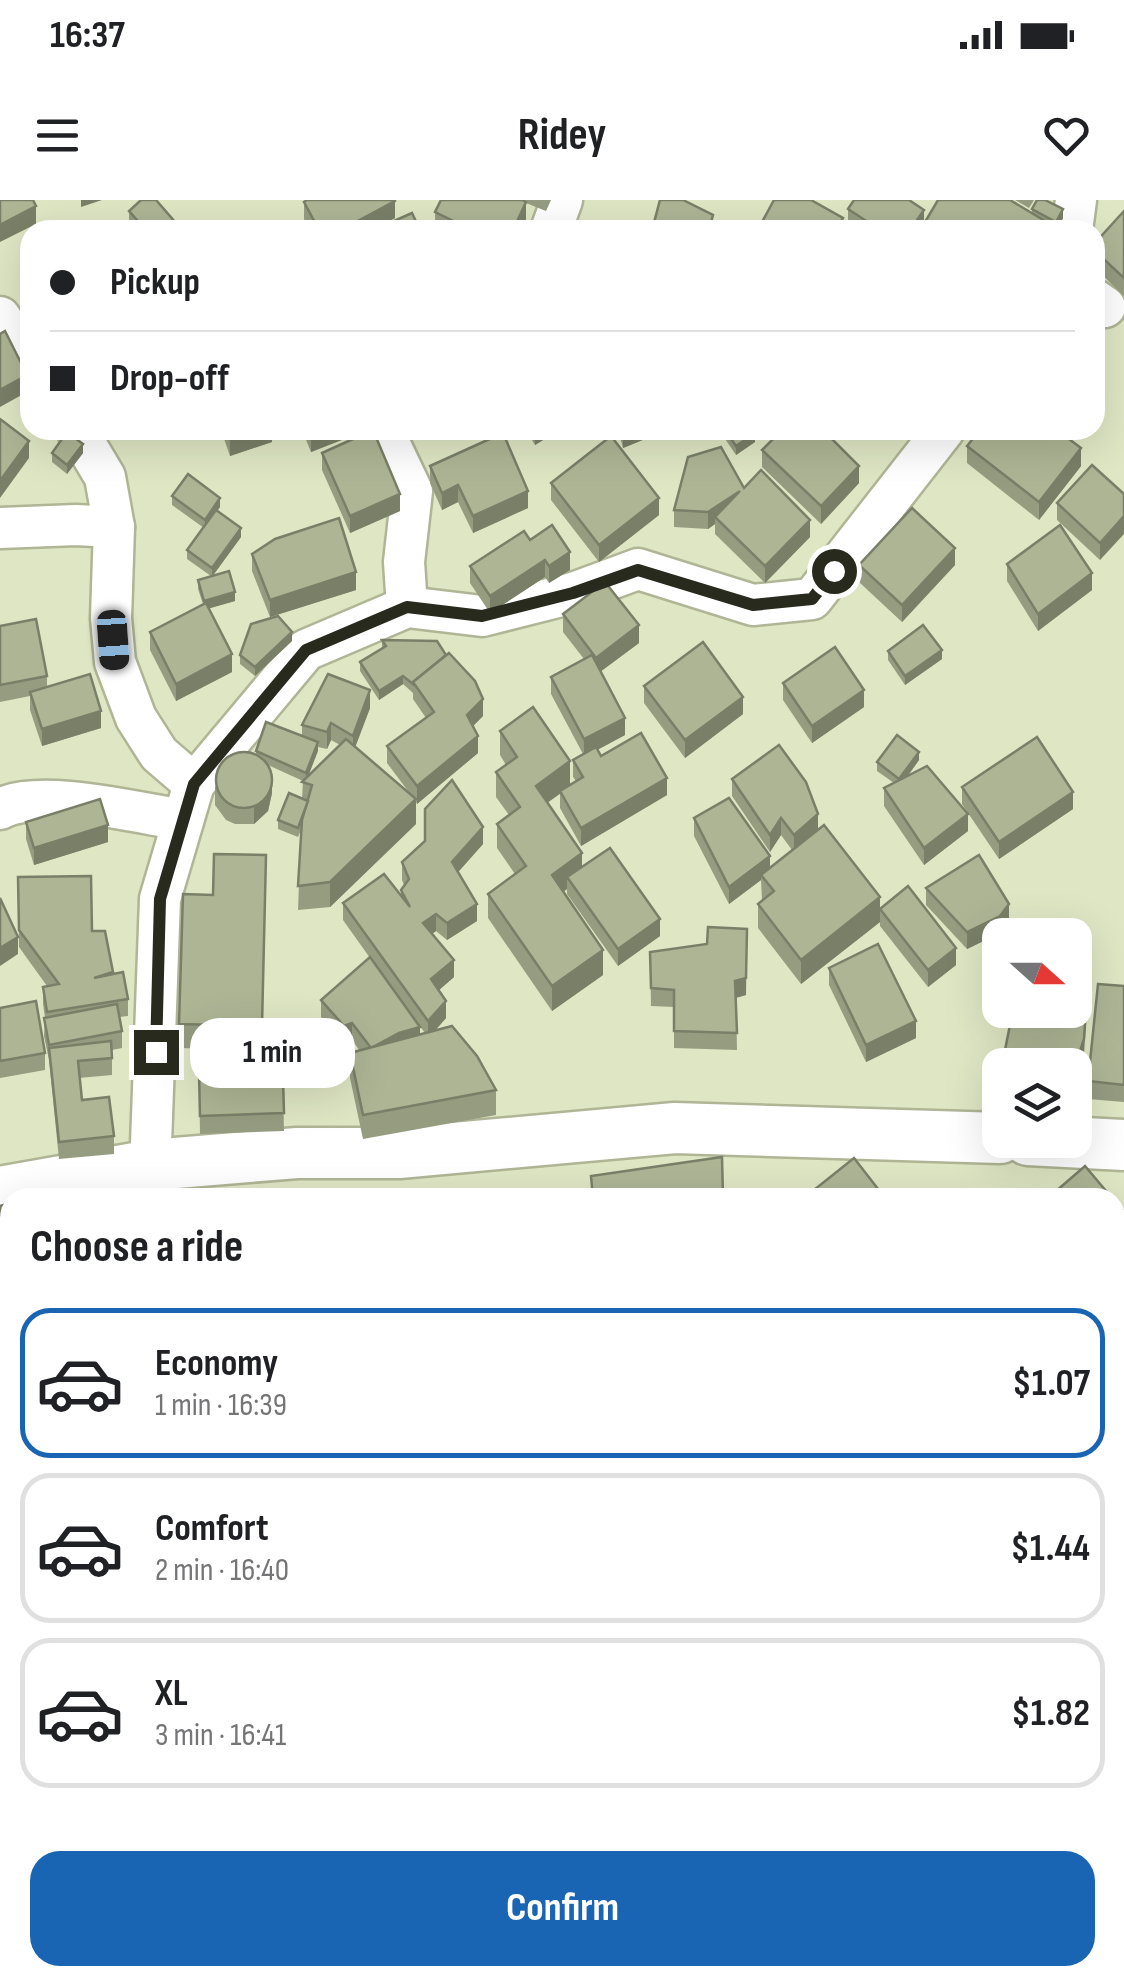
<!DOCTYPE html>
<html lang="en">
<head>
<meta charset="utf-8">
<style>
	:root { --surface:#fff; --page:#f6f6f6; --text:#202124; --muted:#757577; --line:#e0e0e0; --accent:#1964b3 }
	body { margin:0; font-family:"Sofia Sans Condensed",sans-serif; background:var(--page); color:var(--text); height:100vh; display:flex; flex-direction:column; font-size:38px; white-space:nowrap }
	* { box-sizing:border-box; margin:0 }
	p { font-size:32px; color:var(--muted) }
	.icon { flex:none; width:55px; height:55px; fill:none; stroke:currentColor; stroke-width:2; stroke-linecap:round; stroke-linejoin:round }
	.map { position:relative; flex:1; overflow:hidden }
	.side { position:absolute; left:0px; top:988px; width:1125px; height:798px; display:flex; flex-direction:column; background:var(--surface); border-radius:30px 30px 0 0; box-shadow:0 10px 40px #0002 }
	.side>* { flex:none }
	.guide { position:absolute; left:20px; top:20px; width:1085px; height:220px; border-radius:30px; box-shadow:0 10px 40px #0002; display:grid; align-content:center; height:220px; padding:0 30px; background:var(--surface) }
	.needle { width:65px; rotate:111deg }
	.fabs { position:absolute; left:982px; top:718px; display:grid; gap:20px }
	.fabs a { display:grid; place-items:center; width:110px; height:110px; border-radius:20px; background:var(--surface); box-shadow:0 10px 40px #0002; font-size:50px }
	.end { position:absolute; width:45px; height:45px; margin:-22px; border:12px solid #282a1d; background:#fff; box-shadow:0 0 0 5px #fff }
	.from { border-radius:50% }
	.bubble { position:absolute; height:70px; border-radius:30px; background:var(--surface); box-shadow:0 10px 40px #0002; font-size:32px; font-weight:700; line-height:70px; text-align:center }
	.car { position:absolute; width:30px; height:60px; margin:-30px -15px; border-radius:12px; box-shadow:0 0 8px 2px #0007; background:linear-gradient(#222 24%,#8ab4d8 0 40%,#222 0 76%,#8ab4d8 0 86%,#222 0) }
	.guide b { display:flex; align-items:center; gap:35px; height:95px; font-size:38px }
	.guide b+b { border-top:2px solid var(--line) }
	.guide i { width:25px; height:25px; background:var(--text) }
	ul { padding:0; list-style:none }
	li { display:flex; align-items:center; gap:30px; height:150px; margin:0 20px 15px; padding:0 10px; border:5px solid var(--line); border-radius:30px }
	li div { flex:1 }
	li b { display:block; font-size:38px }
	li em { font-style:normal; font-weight:700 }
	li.active { border-color:var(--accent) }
	li>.icon { width:90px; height:90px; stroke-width:1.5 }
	h2 { padding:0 30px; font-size:45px; line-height:120px }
	.action { display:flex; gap:20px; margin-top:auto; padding:20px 30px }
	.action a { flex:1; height:115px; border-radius:30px; background:var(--accent); color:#fff; font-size:40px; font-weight:700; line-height:115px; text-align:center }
	.status { display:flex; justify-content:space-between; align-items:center; height:70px; padding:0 50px; background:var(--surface); direction:ltr }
	.status svg { height:28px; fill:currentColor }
	header { display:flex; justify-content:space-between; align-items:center; height:130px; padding:0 30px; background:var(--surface); font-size:45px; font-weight:700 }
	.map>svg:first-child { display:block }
</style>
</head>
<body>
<div class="status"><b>16:37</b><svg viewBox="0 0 49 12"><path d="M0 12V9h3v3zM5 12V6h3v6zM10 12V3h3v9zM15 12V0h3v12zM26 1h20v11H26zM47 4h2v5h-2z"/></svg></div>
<header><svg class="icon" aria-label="menu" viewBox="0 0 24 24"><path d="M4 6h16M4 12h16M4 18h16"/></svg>Ridey<svg class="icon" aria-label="heart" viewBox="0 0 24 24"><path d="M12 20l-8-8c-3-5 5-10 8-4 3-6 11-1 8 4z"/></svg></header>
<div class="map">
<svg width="1124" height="1783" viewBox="0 0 1124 1783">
	<rect width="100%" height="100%" fill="#dfe6c4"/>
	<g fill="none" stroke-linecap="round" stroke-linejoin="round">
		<defs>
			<g id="minor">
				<polyline points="551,30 562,0"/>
				<polyline points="1072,30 1076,0"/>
				<polyline points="1095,100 1105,107"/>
				<polyline points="0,117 30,163"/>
				<polyline points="77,230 105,277 114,327 111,418 115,462 136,518 159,554 194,584 160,699 149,998"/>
				<polyline points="383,230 412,291 404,362 407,407"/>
				<polyline points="0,328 76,325 114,327"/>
				<polyline points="194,584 306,450 407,407 482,416 573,393 638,369 753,405 812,399 944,230"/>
				<path d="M0,609C38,588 138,613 183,620"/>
				<polyline points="82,1783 83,1775"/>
			</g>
			<g id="tertiary">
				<polyline points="1028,940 1124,945"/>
				<polyline points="0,992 151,965 297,953 399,953 675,928 1000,938"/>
			</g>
		</defs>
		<!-- minor casing -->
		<use href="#minor" stroke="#afb595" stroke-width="45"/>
		<!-- tertiary casing -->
		<use href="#tertiary" stroke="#afb595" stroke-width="55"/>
		<!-- minor -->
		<use href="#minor" stroke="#fff" stroke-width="40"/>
		<!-- tertiary -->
		<use href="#tertiary" stroke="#fff" stroke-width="50"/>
	</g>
	<!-- wall -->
	<g fill="#969c80" fill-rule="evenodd">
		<polygon points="441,0 551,0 546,11 526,3 526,19 521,30 436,30 435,29 435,12"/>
		<polygon points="1015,0 1034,0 1029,8"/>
		<polygon points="304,2 395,18 373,30 310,30 304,19"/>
		<polygon points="848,9 924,27 922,30 854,30 848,26"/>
		<polygon points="1032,9 1063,18 1057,30 1050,27 1050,30 925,30 925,22 1032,13"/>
		<polygon points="129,11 182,30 131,30 129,28"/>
		<polygon points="1124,11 1124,96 1095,68 1095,43"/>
		<polygon points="762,22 843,30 762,30"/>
		<polygon points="221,230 272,230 272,242 230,256"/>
		<polygon points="302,230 362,230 362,232 311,252"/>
		<polygon points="526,230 556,230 556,232 535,245"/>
		<polygon points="618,230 667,230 623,248"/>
		<polygon points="719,230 753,230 755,242 736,255"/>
		<polygon points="967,246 1081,266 1039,320 967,263"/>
		<polygon points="762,250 859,283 821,324 762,267"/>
		<polygon points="52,253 83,253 67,274 52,262"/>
		<polygon points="322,253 400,311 350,333 322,270"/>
		<polygon points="430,266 528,308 473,333 458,302 442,310 430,283"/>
		<polygon points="551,283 659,315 599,362 551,300"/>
		<polygon points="744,288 810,337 765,383 715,334 715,324 708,329 674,327 674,310"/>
		<polygon points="1124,294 1100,360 1057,320 1057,303"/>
		<polygon points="172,296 220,307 217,311 241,337 212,376 235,401 209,408 232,472 176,501 150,450 150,432 203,404 198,389 198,380 211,376 187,359 187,350 204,328 172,305"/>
		<polygon points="530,340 570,370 549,383 545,377 490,413 470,383 470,366"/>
		<polygon points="252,354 356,390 270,417 252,371"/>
		<polygon points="1007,364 1092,390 1038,431 1007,381"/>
		<polygon points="859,365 955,365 902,422 859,382"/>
		<polygon points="563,414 639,443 601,471 625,535 597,550 601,556 667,595 581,646 560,608 560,594 547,603 582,667 660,736 618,766 567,694 567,689 563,692 603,775 552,811 488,718 488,694 515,674 497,648 497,624 509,615 496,597 496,572 506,565 500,555 500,531 570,585 576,581 573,577 573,560 583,554 551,494 551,477 584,459 563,432"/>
		<polygon points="0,426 47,476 47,487 101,528 42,546 30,510 30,496 0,502"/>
		<path d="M382,440L483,516L473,526L478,553L417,604L416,602V624L330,707L298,710L301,630L298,637L278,629V620L302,599L303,581L268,565L272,593L268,611L254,624H235L226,620L215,605V587L256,555V551L302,536V525L370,508L355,547L411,595L387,563V546L426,518L413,499V493L403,484L379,500L360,471V462L382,448ZM331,540L340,545L308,576L318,547L327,549Z"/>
		<polygon points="292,441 255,476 240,464 240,455"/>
		<polygon points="888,451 942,459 905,485 888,460"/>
		<polygon points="783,483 864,507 812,543 783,500"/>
		<polygon points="644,486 743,514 685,558 644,503"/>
		<polygon points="919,560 908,576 968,631 924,665 884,606 884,588 894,583 877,571 877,562"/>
		<polygon points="732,579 818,630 880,709 956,765 928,787 880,726 880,722 801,784 758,728 758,704 762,701 761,680 729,704 694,636 694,618 770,668 792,650 781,635 770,652 732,596"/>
		<polygon points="962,587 1073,609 999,659 962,604"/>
		<polygon points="26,622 108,642 34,665 26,639"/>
		<path d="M483,644L458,672L477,721L447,740L436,731L432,734L454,777L439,790L446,818L435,831L496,890V915L363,939L350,878V853L360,851L352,840L344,844L321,817V800L370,758L343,720V703L401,694V690L404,685L402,680V662ZM401,801L425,833L420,835Z"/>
		<polygon points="18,677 92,731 128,799 128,816 119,817 122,831 122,848 112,850 112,875 79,878 82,900 114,936 114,954 59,959 49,860 44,836 45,818 43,804 43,787 47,786 19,747"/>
		<polygon points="266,679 262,845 282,845 284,931 200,934 199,872 250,870 250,850 179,848 179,824 213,695"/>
		<polygon points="926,688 1009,721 1000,733 967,749 926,705"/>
		<polygon points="650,752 746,795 736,798 737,850 674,848 674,807 651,806"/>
		<polygon points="829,768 916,838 866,862 829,785"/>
		<polygon points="1124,786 1124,902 1088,899 1088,881"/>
		<polygon points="0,808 45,853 45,870 0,878"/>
		<polygon points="10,1166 10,1459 6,1462 0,1450 0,1173"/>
		<polygon points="10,1588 10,1684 0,1684 0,1589"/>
		<polygon points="275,1775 309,1775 299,1783 280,1783"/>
		<polygon points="368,1775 422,1775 412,1783 374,1783"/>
	</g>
	<!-- shaded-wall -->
	<g fill="#7a7f68">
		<polygon points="81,0 102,0 81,7"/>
		<polygon points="395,1 395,18 373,30 341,30"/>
		<polygon points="526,2 526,19 521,30 513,30"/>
		<polygon points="36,6 36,24 0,42 0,25"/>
		<polygon points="1063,9 1063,18 1057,30 1056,22"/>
		<polygon points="924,10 924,27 922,30 910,30"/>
		<polygon points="843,18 843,30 836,30"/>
		<polygon points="27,175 27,192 0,207 0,190"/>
		<polygon points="257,230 272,230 272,242 230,256 230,239"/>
		<polygon points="324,230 362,230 362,232 311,252 311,235"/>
		<polygon points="535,230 556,230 556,232 535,245"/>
		<polygon points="623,230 667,230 623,248"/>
		<polygon points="755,233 755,242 736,255 736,246"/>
		<polygon points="29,241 29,258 0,298 0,281"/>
		<polygon points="83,244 83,253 67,274 67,265"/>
		<polygon points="1081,248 1081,266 1039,320 1039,302"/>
		<polygon points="859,266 859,283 821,324 821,306"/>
		<polygon points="458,285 458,302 442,310 442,293"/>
		<polygon points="528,291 528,308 473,333 473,316"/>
		<polygon points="740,291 715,317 715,324 708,329 708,312"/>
		<polygon points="400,294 400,311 350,333 350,316"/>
		<polygon points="220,298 220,307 205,329 205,320"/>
		<polygon points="659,298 659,315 599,362 599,345"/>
		<polygon points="1124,316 1124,334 1100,360 1100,343"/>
		<polygon points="810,320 810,337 765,383 765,366"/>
		<polygon points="241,328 241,337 212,377 212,368"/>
		<polygon points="955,348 955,365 902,422 902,405"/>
		<polygon points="570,352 570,370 549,383 549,366"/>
		<polygon points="545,360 545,377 490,413 490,396"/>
		<polygon points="356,372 356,390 270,417 270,400"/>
		<polygon points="1092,373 1092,390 1038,431 1038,414"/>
		<polygon points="235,392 235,401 204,410 204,401"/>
		<polygon points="639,425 639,443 596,475 596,458"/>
		<polygon points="292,432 292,441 255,476 255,467"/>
		<polygon points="942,450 942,459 905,485 905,476"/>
		<polygon points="232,454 232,472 176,501 176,484"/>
		<polygon points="403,476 403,484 379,500 379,491"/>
		<polygon points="370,490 370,508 353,553 353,536"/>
		<polygon points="864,490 864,507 812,543 812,526"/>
		<polygon points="743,497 743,514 685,558 685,540"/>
		<polygon points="483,499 483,516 467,532 467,515"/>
		<polygon points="101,511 101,528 42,546 42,529"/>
		<polygon points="625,518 625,535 584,557 584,539"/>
		<polygon points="331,523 331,540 327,549 327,532"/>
		<polygon points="478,536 478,553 417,604 417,586"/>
		<polygon points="318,542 318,551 306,582 306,573"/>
		<polygon points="919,552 919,560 899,587 899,579"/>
		<polygon points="570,561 570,586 536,611 536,586"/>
		<polygon points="272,576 272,593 268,611 254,624 254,607"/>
		<polygon points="667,578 667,595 581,646 581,628"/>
		<polygon points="1073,592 1073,609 999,659 999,642"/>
		<polygon points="416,599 416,624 330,707 330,682"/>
		<polygon points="818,614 818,631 794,653 794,635"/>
		<polygon points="968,614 968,631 924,665 924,648"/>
		<polygon points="781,618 781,635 770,652 770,635"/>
		<polygon points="108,625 108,642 34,665 34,648"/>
		<polygon points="483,627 483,644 452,679 452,662"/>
		<polygon points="582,653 582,678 567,677 567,689 552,700 552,675"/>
		<polygon points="770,656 770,673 761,675 761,680 729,704 729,687"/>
		<polygon points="880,697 880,722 801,784 801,760"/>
		<polygon points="477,704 477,721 447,740 447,723"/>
		<polygon points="1009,704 1009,721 1000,733 967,749 967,732"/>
		<polygon points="436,714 436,731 423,740 423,723"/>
		<polygon points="660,719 660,736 618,766 618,749"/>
		<polygon points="747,729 746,795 735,798 735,781"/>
		<polygon points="18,737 18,754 0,766 0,748"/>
		<polygon points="956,748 956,765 928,787 928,770"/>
		<polygon points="603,750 603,775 552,811 552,786"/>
		<polygon points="454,760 454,777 431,797 431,779"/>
		<polygon points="1087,796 1084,856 1075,883 1075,866"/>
		<polygon points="446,801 446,818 428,838 428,821"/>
		<polygon points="916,821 916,838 866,862 866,845"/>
		<polygon points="352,823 352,840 344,844 344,826"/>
		<polygon points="420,827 420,844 372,849 399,833"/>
		<polygon points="1124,1038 1124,1063 1115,1070 1115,1046"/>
		<polygon points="10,1060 10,1077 0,1084 0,1067"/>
		<polygon points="10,1365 10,1390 0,1396 0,1371"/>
		<polygon points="10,1442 10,1459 6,1462 6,1444"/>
		<polygon points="10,1497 10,1514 0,1520 0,1503"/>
		<polygon points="286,1775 309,1775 299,1783 286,1783"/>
		<polygon points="399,1775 422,1775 412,1783 388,1783"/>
	</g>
	<!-- building -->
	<g fill="#aeb595" stroke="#7a7f68" stroke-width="2.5">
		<polygon points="0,0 33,0 36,6 0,25"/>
		<polygon points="141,0 156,0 182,30 146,30 129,11"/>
		<polygon points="307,0 395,0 395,1 341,30 319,30 304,2"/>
		<polygon points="441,0 522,0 526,2 513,30 472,30 435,12"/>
		<polygon points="660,0 683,0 713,15 709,30 652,30"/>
		<polygon points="774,0 811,0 843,18 836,30 776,30 762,22"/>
		<polygon points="854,0 909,0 924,10 910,30 880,30 848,9"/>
		<polygon points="938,0 1010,0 1050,24 1047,30 939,30 925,22"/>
		<polygon points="1037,0 1045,0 1063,9 1056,22 1032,9"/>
		<polygon points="1124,11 1124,78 1095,51 1095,43"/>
		<polygon points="412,13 420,30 374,30"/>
		<polygon points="742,22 754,30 737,30"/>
		<polygon points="5,131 27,175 0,190 0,134"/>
		<polygon points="0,219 29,241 0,281"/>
		<polygon points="227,230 257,230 230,239"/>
		<polygon points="309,230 324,230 311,235"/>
		<polygon points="373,230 400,294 350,316 322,253"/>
		<polygon points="725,230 753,230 755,233 736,246"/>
		<polygon points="782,230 823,230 859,266 821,306 762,250"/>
		<polygon points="980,230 1057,230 1081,248 1039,302 967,246"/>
		<polygon points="67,232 83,244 67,265 52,253"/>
		<polygon points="503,233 528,291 473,316 458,285 442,293 430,266"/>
		<polygon points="611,236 659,298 599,345 551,283"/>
		<polygon points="721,247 744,288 761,270 810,320 765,366 715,317 740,291 708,312 674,310 688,257"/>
		<polygon points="1092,265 1124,294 1124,316 1100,343 1057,303"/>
		<polygon points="188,274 220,298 205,320 172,296"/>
		<polygon points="912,308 955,348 902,405 859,365"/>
		<polygon points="216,310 241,328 212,368 187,350"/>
		<polygon points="339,318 356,372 270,400 252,354 275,339"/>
		<polygon points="552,325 570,352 549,366 545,360 490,396 470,366 524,331 530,340"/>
		<polygon points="1060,325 1092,373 1038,414 1007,364"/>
		<polygon points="229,371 235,392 204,401 198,380"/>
		<polygon points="605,382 639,425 596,458 563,414"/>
		<polygon points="206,403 232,454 176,484 150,432"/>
		<polygon points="278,416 292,432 255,467 240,455 251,424"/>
		<polygon points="36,419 47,476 0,485 0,426"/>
		<polygon points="923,425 942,450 905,476 888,451"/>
		<polygon points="382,440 437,441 446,455 413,482 413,484 403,476 379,491 360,462 386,446"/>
		<polygon points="703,442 743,497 685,540 644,486"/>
		<polygon points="835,447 864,490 812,526 783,483"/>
		<polygon points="449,453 475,481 483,499 467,515 478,536 417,586 387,546 434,512 413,482"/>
		<polygon points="592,455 625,518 584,539 551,477"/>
		<polygon points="90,474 101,511 42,529 30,492"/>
		<polygon points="328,474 370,490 353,536 331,523 327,532 302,525"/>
		<polygon points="533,507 570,561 536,586 582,653 552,675 603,750 552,786 488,694 526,666 497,624 520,607 496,572 517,557 500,531"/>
		<polygon points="266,522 318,542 306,573 256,551"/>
		<polygon points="641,533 667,578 581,628 560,591 583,577 573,560 596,547 601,556"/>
		<polygon points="897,535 919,552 899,579 877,562"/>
		<polygon points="1037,537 1073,592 999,642 962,587"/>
		<polygon points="346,539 416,599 330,682 298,686 302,620 312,585 302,582"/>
		<polygon points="779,545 806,582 818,614 794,635 781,618 770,635 732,579"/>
		<circle cx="244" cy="580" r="28"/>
		<polygon points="927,566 968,614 924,648 884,588"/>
		<polygon points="452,580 483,627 452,662 477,704 447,723 436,714 423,723 454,760 431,779 446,801 428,821 343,703 384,674 410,707 401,690 409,679 402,662 425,641 425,609"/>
		<polygon points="289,593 308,601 298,628 278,620"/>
		<polygon points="729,598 770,656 729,687 694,618"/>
		<polygon points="100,599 108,625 34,648 26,622"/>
		<polygon points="824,625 880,697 801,760 758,704 774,691 761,675"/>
		<polygon points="610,648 660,719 618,749 567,677"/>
		<polygon points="214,654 266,655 262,826 179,824 183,694 213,695"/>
		<polygon points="979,655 1009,704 1000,716 967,732 926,688"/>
		<polygon points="91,676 92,731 105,731 113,772 94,778 123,772 128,799 47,812 43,787 59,784 19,730 18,677"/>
		<polygon points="908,686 956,748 928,770 880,709"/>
		<polygon points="0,698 18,737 0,748"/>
		<polygon points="708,727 747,729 746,778 735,781 737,833 674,831 674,790 651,788 650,752 707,744"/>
		<polygon points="878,744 916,821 866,845 829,768"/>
		<polygon points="370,757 420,827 399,833 371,848 352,823 344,826 321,800"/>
		<polygon points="1098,784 1124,786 1124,885 1088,881"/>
		<polygon points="1087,796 1084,839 1075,866 1002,865 1013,810 1075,810 1075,797"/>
		<polygon points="36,801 45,853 0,861 0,808"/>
		<polygon points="117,804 122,831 49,845 44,818"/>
		<polygon points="452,826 477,856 496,890 363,915 350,853"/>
		<polygon points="111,841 112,858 78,861 82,900 109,897 114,936 59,942 49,848"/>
		<polygon points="282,845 284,913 200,916 199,872 250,870 250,846"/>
		<polygon points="722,957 723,998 593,998 591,976"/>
		<polygon points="854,958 885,998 804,998"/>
		<polygon points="1085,966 1112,998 1048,998"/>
		<polygon points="1115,1001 1124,1012 1124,1038 1115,1046"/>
		<polygon points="10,1003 10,1060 0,1067 0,1006"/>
		<polygon points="10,1166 10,1365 0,1371 0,1173"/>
		<polygon points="10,1387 10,1442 6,1444 0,1433 0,1393"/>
		<polygon points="0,1455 10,1473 10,1497 0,1503"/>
		<polygon points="10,1588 10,1667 0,1667 0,1589"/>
		<polygon points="10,1686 10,1775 48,1775 46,1783 0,1783 0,1691"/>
		<polygon points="333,1775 360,1775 366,1783 323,1783"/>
		<polygon points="380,1775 399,1775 388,1783 385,1783"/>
		<polygon points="922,1775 945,1775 953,1783 914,1783"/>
	</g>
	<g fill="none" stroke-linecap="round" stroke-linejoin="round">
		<!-- route -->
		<polyline stroke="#282a1d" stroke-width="12" points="156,852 160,699 194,584 306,450 407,407 482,416 573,393 638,370 753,405 812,399 834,371"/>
	</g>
</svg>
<div class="fabs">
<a><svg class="needle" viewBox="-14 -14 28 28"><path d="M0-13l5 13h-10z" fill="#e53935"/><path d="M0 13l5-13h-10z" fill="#757577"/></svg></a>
<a><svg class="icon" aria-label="layers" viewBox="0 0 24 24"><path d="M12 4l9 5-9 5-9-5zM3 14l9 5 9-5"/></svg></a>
</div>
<i class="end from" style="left:834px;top:371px"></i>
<i class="end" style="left:156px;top:852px"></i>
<div class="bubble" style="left:190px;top:818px;width:165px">1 min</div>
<i class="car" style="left:113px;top:440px;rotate:176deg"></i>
<div class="guide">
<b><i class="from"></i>Pickup</b>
<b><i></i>Drop-off</b>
</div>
<section class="side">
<h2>Choose a ride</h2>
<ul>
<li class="active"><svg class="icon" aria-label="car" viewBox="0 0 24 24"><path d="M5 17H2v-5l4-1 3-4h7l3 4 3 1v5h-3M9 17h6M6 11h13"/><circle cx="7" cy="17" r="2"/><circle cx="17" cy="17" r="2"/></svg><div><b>Economy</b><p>1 min · 16:39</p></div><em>$1.07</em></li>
<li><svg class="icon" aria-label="car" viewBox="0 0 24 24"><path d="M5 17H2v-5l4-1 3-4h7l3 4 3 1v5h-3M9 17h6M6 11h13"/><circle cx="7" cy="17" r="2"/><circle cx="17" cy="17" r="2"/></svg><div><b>Comfort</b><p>2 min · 16:40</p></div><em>$1.44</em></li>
<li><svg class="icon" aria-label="car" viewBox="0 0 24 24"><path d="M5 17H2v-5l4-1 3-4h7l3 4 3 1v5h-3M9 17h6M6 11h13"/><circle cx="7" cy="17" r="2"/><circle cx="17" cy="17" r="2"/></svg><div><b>XL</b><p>3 min · 16:41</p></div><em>$1.82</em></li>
</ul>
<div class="action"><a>Confirm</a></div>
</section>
</div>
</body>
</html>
